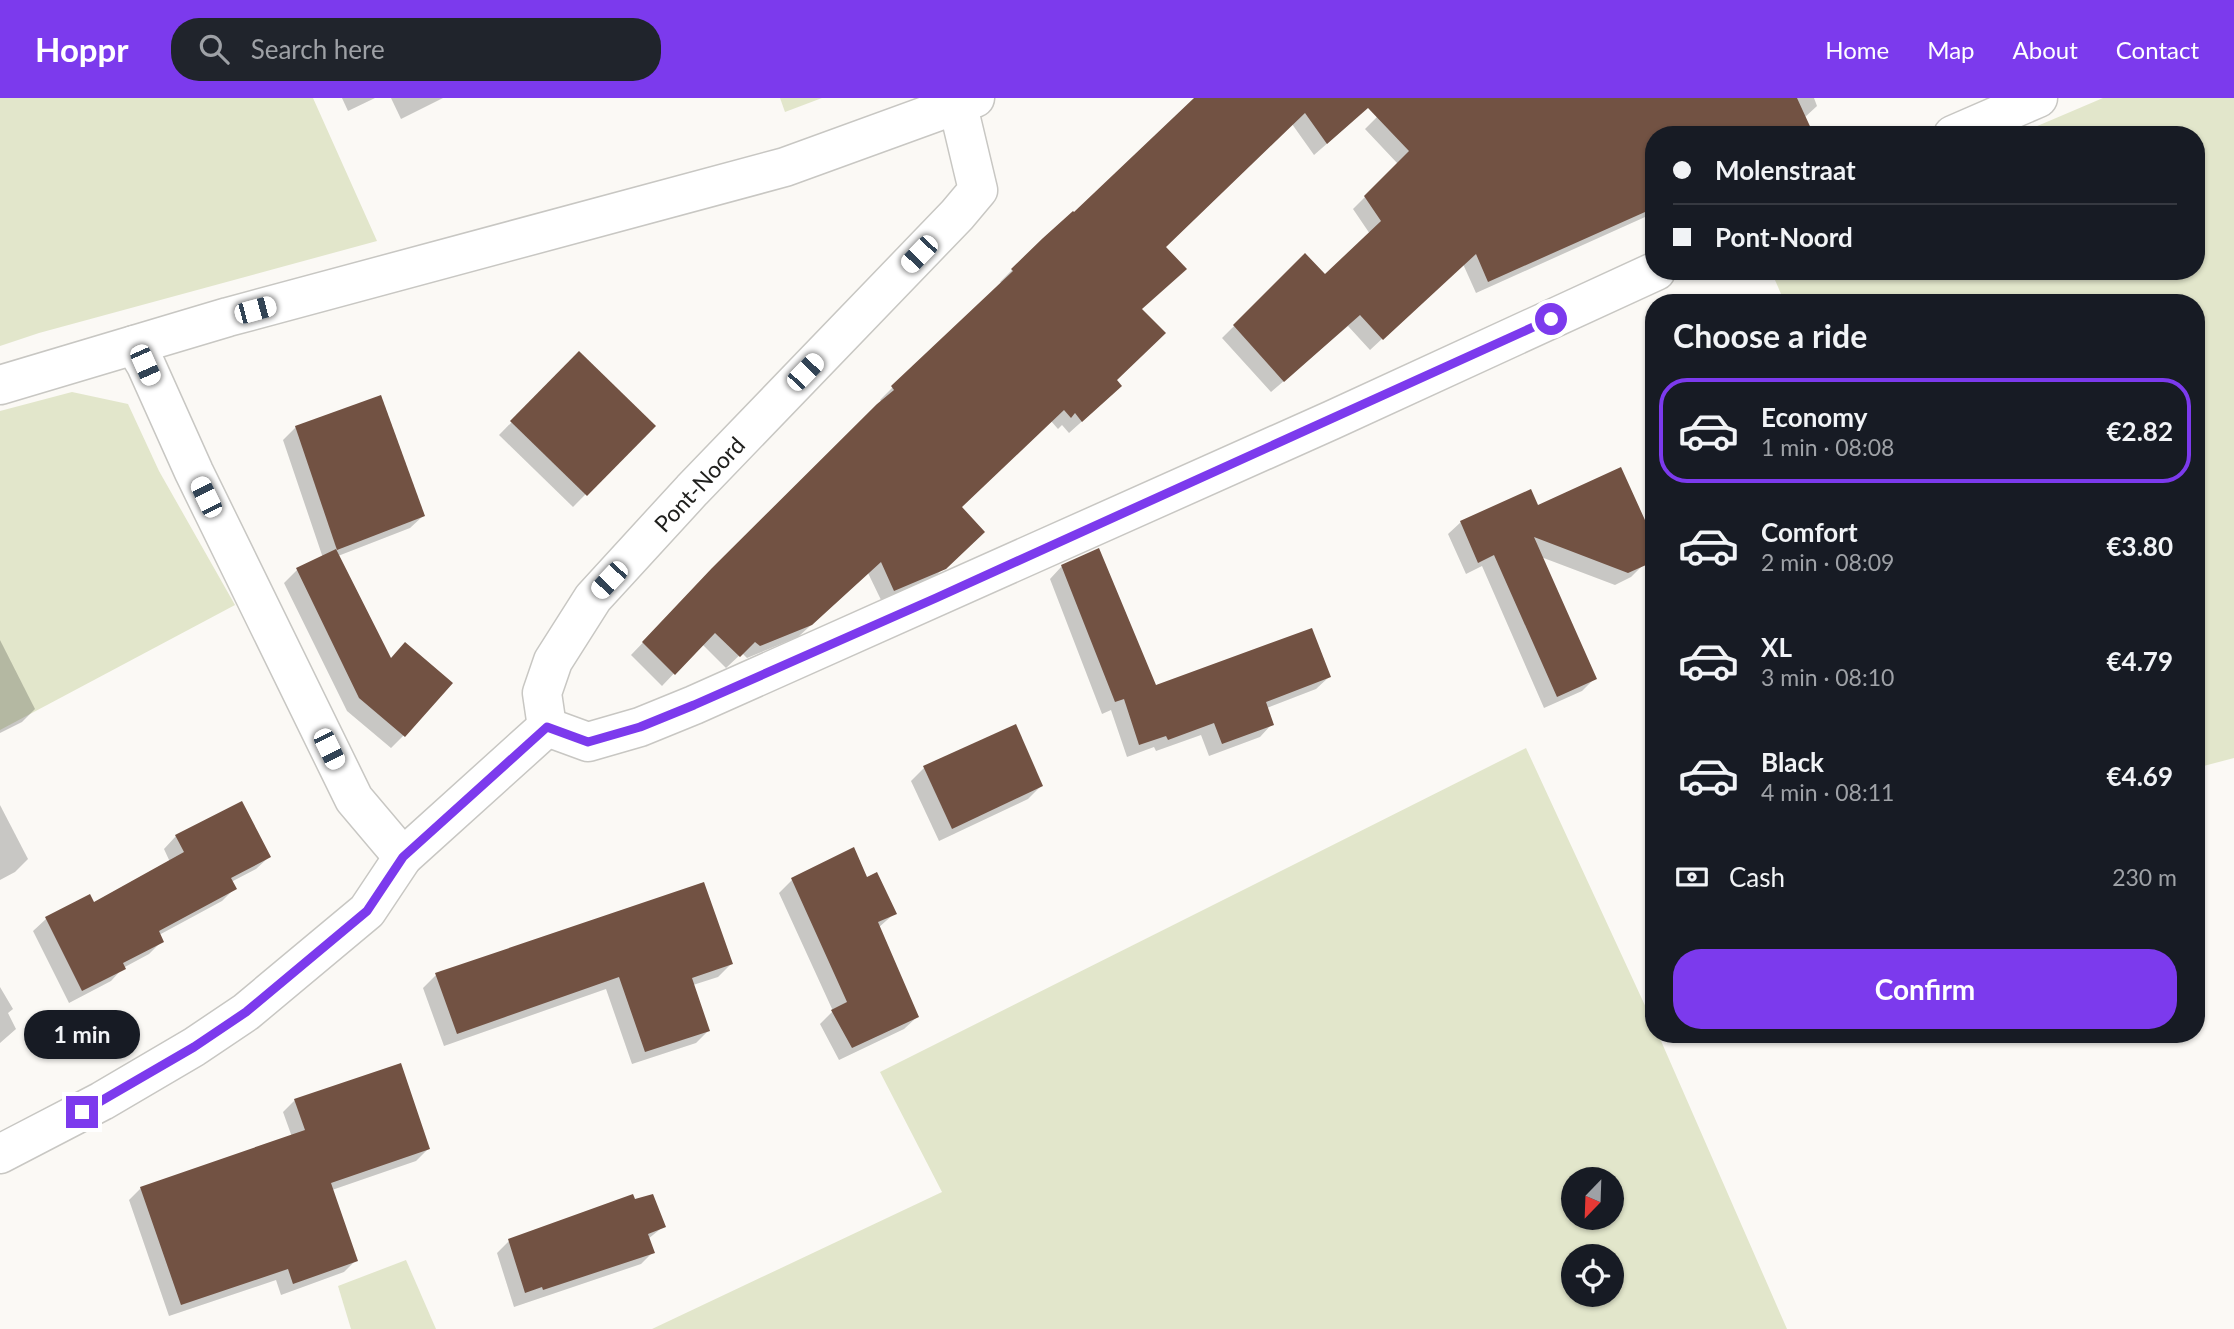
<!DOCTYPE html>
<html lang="en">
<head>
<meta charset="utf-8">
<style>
	:root { --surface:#171b24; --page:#20242c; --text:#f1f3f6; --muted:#9ea1a6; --line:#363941; --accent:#7c3aed }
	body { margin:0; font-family:Lato,sans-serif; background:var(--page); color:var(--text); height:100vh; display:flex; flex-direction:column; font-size:26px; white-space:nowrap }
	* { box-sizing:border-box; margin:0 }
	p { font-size:23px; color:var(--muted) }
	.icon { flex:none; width:38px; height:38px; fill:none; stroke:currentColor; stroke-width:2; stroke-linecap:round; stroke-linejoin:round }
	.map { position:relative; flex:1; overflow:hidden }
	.details { position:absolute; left:1645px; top:196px; width:560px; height:749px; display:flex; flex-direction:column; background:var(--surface); border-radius:28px; box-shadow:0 2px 5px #0004 }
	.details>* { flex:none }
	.banner { position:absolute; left:1645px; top:28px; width:560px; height:154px; border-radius:28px; box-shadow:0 2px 5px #0004; display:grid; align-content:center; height:154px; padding:0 28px; background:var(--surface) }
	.needle { width:46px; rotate:203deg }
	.controls { position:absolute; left:1561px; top:1069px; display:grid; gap:14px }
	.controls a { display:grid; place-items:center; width:63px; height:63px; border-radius:50%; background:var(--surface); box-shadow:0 2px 5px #0004; font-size:35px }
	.end { position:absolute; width:32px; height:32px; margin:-16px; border:9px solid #7c3aed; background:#fff; box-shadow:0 0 0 4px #fff }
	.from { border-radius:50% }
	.bubble { position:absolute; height:49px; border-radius:24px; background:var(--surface); box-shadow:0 2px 5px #0004; font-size:23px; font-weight:700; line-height:49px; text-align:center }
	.car { position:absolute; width:21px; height:42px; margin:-21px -10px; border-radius:9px; box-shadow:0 0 5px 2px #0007; background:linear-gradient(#fff 24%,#345 0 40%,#fff 0 76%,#345 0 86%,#fff 0) }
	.banner b { display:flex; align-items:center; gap:24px; height:66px; font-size:26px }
	.banner b+b { border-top:2px solid var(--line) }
	.banner i { width:18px; height:18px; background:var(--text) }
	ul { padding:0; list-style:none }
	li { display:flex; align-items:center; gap:21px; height:105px; margin:0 14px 10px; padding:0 14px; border:4px solid transparent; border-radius:28px }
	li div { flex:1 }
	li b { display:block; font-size:26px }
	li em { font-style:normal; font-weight:700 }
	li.selected { border-color:var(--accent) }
	li>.icon { width:63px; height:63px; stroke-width:1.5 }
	h2 { padding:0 28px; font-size:32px; line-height:84px }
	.pay { display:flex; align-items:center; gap:18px; height:77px; padding:0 28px; font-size:26px }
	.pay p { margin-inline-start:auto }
	.primary-button { display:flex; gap:14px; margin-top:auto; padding:14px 28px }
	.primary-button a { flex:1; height:80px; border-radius:28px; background:var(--accent); color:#fff; font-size:28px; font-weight:700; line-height:80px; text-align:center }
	header { display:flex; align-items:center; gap:42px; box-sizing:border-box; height:98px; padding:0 35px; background:var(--accent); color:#fff }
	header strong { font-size:33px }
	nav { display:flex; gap:38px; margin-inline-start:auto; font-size:24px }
	.search { width:490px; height:63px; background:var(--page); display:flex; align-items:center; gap:18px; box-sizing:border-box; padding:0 24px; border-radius:28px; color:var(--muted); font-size:26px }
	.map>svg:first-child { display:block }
</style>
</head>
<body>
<header>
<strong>Hoppr</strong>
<div class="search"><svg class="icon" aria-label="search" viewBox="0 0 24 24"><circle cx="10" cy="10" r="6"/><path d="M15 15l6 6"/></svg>Search here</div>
<nav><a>Home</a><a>Map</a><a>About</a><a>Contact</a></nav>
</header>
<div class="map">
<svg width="2234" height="1231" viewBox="0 0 2234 1231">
	<rect width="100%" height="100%" fill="#fbf9f5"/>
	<!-- green -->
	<g fill="#e2e6cb" fill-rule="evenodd">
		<polygon points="0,0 313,0 377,143 39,235 0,248"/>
		<polygon points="780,0 822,0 785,14"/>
		<polygon points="2103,0 2234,0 2234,660 2196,670 2196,205 1785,205 1771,173 2196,173 2196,37 2016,37"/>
		<polygon points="72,294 128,306 159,373 235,507 0,632 0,313"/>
		<path d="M1526,650L1654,927V936H1658L1787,1231H652L942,1094L880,974ZM1573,1082H1612V1120H1573ZM1612,1158V1197H1573V1158Z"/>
		<polygon points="406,1162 436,1231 351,1231 338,1188"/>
	</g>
	<!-- shadow -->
	<g fill="#0003">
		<polygon points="342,0 375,0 348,13"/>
		<polygon points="391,0 443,0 401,21"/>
		<polygon points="1197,0 1356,0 1353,23 1314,57 1292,26 1164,149 1108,300 1069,335 1062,327 1058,331 1051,323 960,410 970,446 931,482 882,504 868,475 798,539 747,560 742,555 726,570 702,546 662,588 631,557 700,485 882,304 880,302 892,290 1002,186 1000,184 1012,172 1074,117"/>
		<polygon points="1406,0 1814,0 1817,8 1804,20 1654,37 1654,115 1476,195 1463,166 1370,252 1348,228 1271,294 1222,240 1305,158 1325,179 1370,136 1353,111 1398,66 1365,31 1377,19"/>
		<polygon points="579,256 653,328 573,409 499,337"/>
		<polygon points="296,329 423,418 410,430 338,458 404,637 391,650 347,613 284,485 297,472 323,460 283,342"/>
		<polygon points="1538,409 1644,466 1631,479 1615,487 1541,459 1595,580 1582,593 1544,610 1482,468 1466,476 1448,436 1461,424"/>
		<polygon points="1062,468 1155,589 1329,579 1316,591 1267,610 1272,626 1260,639 1209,658 1201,637 1156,653 1154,649 1127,659 1111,612 1102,616 1050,481"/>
		<polygon points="0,542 35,611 22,624 0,635"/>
		<polygon points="924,670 1041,688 1028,701 939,743 911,683"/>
		<polygon points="0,707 28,761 15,774 0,782"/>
		<polygon points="176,738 269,759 256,771 231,784 234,791 222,803 159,837 162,843 149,856 123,870 111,883 69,905 33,833 46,821 93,806 170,764 164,751"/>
		<polygon points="867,781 895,815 878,830 917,919 904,931 839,962 820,926 833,913 779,795 792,782"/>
		<polygon points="731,866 718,879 693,887 708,933 696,945 632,966 606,891 444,948 423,890 436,877"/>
		<polygon points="0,889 13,911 8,915 16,931 0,945"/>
		<polygon points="295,1002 428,1051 416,1063 332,1092 356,1162 344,1174 281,1197 276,1182 169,1218 129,1102 141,1090 292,1039 283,1014"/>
		<polygon points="634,1104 664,1128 648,1141 653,1154 641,1166 514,1209 497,1155 509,1143"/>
	</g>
	<!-- building -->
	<g fill="#725243">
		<polygon points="1194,0 1797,0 1814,37 1654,37 1654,110 1488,184 1476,156 1383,242 1360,217 1284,284 1233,227 1305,155 1325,176 1381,123 1364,98 1409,53 1368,10 1327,46 1305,15 1166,149 1187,171 1142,211 1166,235 1117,282 1122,288 1082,324 1075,315 1071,320 1064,312 962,409 985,434 946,471 894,493 881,464 812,527 760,548 755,544 740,559 715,535 675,577 642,544 712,470 877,306 894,292 891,288 1013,173 1011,171 1043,140 1073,113 1074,114"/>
		<polygon points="579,253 656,328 587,398 510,323"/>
		<polygon points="381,297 425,418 337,452 295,328"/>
		<polygon points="1621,369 1654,442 1646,467 1628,475 1534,439 1597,581 1557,599 1494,457 1478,465 1460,423 1531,391 1538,407"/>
		<polygon points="1099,450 1156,587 1312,530 1331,579 1266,604 1274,627 1222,646 1214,625 1168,642 1166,638 1139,647 1124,601 1115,604 1061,467"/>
		<polygon points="336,451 391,560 405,544 453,585 405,639 359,600 296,470"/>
		<polygon points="1016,626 1043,688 952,731 923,668"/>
		<polygon points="242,703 271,759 231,780 237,791 159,833 164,844 123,865 126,871 82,893 45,819 90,796 94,804 184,754 175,737"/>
		<polygon points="854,749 867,779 877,774 897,816 878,824 919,919 852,950 831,912 847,904 791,780"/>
		<polygon points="704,784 733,866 692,880 710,933 645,954 619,879 457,936 435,875"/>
		<polygon points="401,965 430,1051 331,1085 358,1163 293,1186 288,1171 181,1207 140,1089 305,1032 294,1001"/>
		<polygon points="633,1096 635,1101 653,1096 666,1129 648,1136 655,1155 543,1192 542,1189 525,1195 508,1141"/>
	</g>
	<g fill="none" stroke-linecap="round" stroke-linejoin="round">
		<defs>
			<g id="minor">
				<polyline points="1953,37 2038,0"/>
				<polyline points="134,247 146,267 194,374 354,701 403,759"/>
				<polyline points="0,287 228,219 785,69 975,0"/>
				<polyline points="547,629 588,644 640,629 694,607 1332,322 1656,173"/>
				<polyline points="547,629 542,595 553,563 593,500 692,392 957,117 978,92 958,8"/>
				<polyline points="0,1056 102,1003 194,949 246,914 367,813 403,759 547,629"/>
			</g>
		</defs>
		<!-- minor casing -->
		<use href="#minor" stroke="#c8c7c3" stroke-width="41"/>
		<!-- minor -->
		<use href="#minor" stroke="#fff" stroke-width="38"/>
	</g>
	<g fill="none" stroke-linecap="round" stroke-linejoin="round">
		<!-- route -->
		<polyline stroke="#7c3aed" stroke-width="9" points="82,1014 194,949 246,914 367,813 403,759 547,629 588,644 640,629 694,607 936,500 1551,221"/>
	</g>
	<g text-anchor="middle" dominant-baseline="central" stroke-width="7" stroke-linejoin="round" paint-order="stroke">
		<!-- street labels -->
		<g font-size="23" fill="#20201e" stroke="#fff">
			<text transform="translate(699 386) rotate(-47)">Pont-Noord</text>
		</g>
	</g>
</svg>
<div class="controls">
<a><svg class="needle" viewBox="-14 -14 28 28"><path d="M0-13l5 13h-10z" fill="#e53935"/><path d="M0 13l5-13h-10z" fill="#9ea1a6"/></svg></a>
<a><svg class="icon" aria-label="locate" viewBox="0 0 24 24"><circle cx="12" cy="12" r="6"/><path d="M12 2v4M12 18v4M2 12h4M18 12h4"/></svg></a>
</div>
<i class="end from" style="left:1551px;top:221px"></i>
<i class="end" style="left:82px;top:1014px"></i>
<div class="bubble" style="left:24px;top:912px;width:116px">1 min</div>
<i class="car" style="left:919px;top:156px;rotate:224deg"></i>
<i class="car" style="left:255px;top:212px;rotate:75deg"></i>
<i class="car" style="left:145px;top:267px;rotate:156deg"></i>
<i class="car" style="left:805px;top:274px;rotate:44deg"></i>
<i class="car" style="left:206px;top:399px;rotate:334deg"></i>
<i class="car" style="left:609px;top:482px;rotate:223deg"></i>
<i class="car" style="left:329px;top:651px;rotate:154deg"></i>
<div class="banner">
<b><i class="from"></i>Molenstraat</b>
<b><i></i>Pont-Noord</b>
</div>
<section class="details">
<h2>Choose a ride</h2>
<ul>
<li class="selected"><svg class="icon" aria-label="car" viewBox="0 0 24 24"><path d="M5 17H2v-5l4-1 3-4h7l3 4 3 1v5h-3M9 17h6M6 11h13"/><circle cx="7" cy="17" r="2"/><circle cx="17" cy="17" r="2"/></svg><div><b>Economy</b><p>1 min · 08:08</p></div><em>€2.82</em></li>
<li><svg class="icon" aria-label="car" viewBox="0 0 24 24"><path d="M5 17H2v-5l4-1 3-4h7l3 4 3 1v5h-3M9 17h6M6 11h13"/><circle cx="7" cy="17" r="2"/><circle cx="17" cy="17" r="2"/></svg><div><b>Comfort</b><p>2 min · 08:09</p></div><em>€3.80</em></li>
<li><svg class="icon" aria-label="car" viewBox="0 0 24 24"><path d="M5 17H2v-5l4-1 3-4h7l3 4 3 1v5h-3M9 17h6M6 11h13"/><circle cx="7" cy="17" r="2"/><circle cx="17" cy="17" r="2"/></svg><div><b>XL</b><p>3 min · 08:10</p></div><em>€4.79</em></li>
<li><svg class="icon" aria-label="car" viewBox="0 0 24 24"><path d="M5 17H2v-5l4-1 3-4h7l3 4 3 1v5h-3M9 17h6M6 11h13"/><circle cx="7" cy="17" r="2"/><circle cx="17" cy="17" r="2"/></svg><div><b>Black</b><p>4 min · 08:11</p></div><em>€4.69</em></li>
</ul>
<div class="pay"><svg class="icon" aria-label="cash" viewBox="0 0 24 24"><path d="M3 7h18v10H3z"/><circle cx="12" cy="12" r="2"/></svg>Cash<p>230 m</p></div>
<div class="primary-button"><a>Confirm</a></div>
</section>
</div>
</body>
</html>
